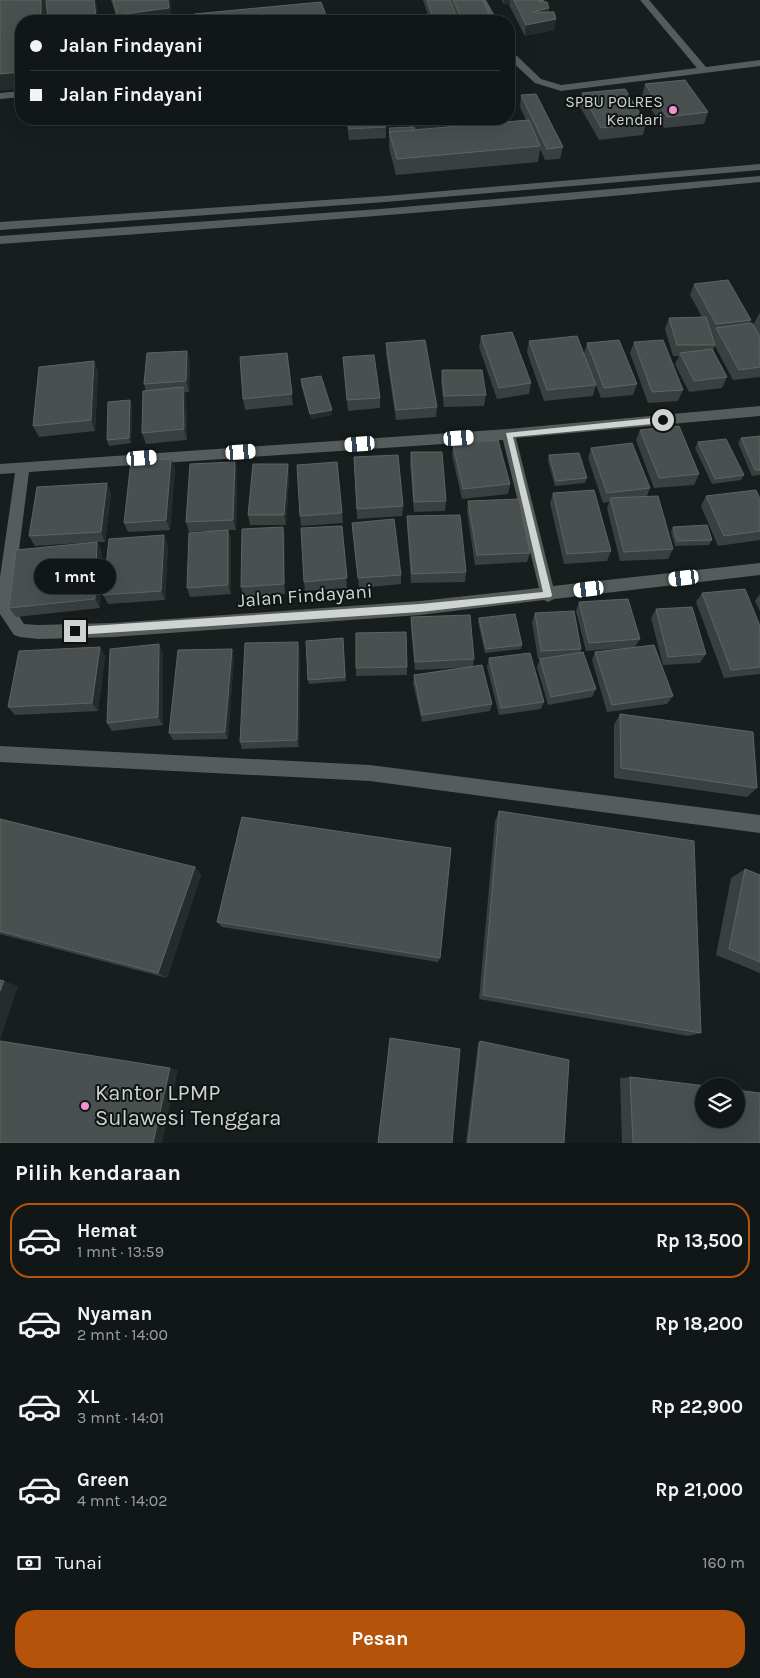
<!DOCTYPE html>
<html lang="id">
<head>
<meta charset="utf-8">
<style>
	:root { --surface:#111616; --page:#1a1f1f; --text:#f1f3f6; --muted:#9c9fa1; --line:#303535; --accent:#b45309 }
	body { margin:0; font-family:Karla,sans-serif; background:var(--page); color:var(--text); height:100vh; display:flex; flex-direction:column; font-size:19px; white-space:nowrap }
	* { box-sizing:border-box; margin:0 }
	p { font-size:16px; color:var(--muted) }
	.icon { flex:none; width:28px; height:28px; fill:none; stroke:currentColor; stroke-width:2; stroke-linecap:round; stroke-linejoin:round }
	.map { position:relative; height:1143px; overflow:hidden }
	.drawer { display:flex; flex-direction:column; background:var(--surface); flex:1 }
	.drawer>* { flex:none }
	.banner { position:absolute; left:15px; top:15px; width:500px; height:110px; border-radius:20px; box-shadow:0 5px 20px #0002,0 0 0 1px var(--line); display:grid; align-content:center; height:110px; padding:0 15px; background:var(--surface) }
	.fabs { position:absolute; left:695px; top:1078px; display:grid; gap:10px }
	.fabs a { display:grid; place-items:center; width:50px; height:50px; border-radius:50%; background:var(--surface); box-shadow:0 5px 20px #0002,0 0 0 1px var(--line); font-size:25px }
	.end { position:absolute; width:22px; height:22px; margin:-11px; border:6px solid #cfd3d2; background:#111; box-shadow:0 0 0 2px #111 }
	.from { border-radius:50% }
	.bubble { position:absolute; height:35px; border-radius:18px; background:var(--surface); box-shadow:0 5px 20px #0002,0 0 0 1px var(--line); font-size:16px; font-weight:700; line-height:35px; text-align:center }
	.car { position:absolute; width:15px; height:30px; margin:-15px -8px; border-radius:6px; box-shadow:0 0 4px 1px #0007; background:linear-gradient(#fff 24%,#345 0 40%,#fff 0 76%,#345 0 86%,#fff 0) }
	.banner b { display:flex; align-items:center; gap:18px; height:48px; font-size:19px }
	.banner b+b { border-top:1px solid var(--line) }
	.banner i { width:12px; height:12px; background:var(--text) }
	ul { padding:0; list-style:none }
	li { display:flex; align-items:center; gap:15px; height:75px; margin:0 10px 8px; padding:0 5px; border:2px solid transparent; border-radius:20px }
	li div { flex:1 }
	li b { display:block; font-size:19px }
	li em { font-style:normal; font-weight:700 }
	li.current { border-color:var(--accent) }
	li>.icon { width:45px; height:45px; stroke-width:1.5 }
	h2 { padding:0 15px; font-size:22px; line-height:60px }
	.pay { display:flex; align-items:center; gap:12px; height:55px; padding:0 15px; font-size:19px }
	.pay p { margin-inline-start:auto }
	.button { display:flex; gap:10px; margin-top:auto; padding:10px 15px }
	.button a { flex:1; height:58px; border-radius:20px; background:var(--accent); color:#fff; font-size:20px; font-weight:700; line-height:58px; text-align:center }
	.map>svg:first-child { display:block }
</style>
</head>
<body>
<div class="map">
<svg width="760" height="1143" viewBox="0 0 760 1143">
	<rect width="100%" height="100%" fill="#171e1d"/>
	<g fill="none" stroke-linecap="round" stroke-linejoin="round">
		<!-- minor -->
		<g fill="#555d5c" fill-rule="evenodd">
			<polygon points="478,0 486,0 498,21 490,21"/>
			<polygon points="640,0 649,0 706,67 760,60 760,66 561,91 535,83 509,59 509,53 517,56 541,79 561,85 697,68"/>
			<polygon points="21,91 21,97 0,99 0,93"/>
			<polygon points="760,164 760,170 385,202 0,230 0,222 385,196"/>
			<path d="M760,176V182C507,207 254,226 0,244V236L380,209Z"/>
			<path d="M760,406V416L516,438L553,586L760,563V575L554,599L548,602L544,600L420,615L113,637L38,639L20,637L14,635L0,614V577L15,473L0,474V464L508,429ZM503,440L539,588L420,601L113,623L38,625L24,624L14,608L15,581L29,472Z"/>
			<polygon points="0,746 370,765 760,815 760,833 370,781 0,762"/>
		</g>
	</g>
	<!-- wall -->
	<g fill="#39403f">
		<polygon points="111,0 170,0 172,21 118,21"/>
		<polygon points="423,0 482,0 493,21 430,21"/>
		<polygon points="502,0 544,0 544,1 549,8 549,12 554,30 525,36 509,5 510,3 503,4"/>
		<polygon points="645,84 708,112 704,124 664,128 642,96"/>
		<polygon points="582,93 646,123 643,135 599,140 579,105"/>
		<polygon points="521,95 563,147 560,159 545,160 540,149 538,162 396,175 389,148 389,128 410,127 406,119 451,119 450,125 415,130 471,125 468,119 496,119 495,122 472,125 526,120 520,107"/>
		<polygon points="346,119 384,119 386,127 386,138 349,140"/>
		<polygon points="451,119 463,119 463,121 453,122"/>
		<polygon points="694,284 751,320 750,323 760,337 760,377 733,380 715,346 713,350 727,377 722,388 689,392 675,364 679,356 673,356 665,329 669,318 702,317 690,295"/>
		<polygon points="760,313 760,337 753,325 759,314"/>
		<polygon points="481,336 531,383 529,394 497,399 479,347"/>
		<polygon points="529,341 584,354 587,343 637,384 633,395 601,398 596,385 593,396 544,401 527,352"/>
		<polygon points="634,342 683,390 678,401 648,403 630,353"/>
		<polygon points="386,343 437,407 436,417 396,420 386,354"/>
		<polygon points="187,351 190,362 189,392 185,392 186,398 187,440 146,444 142,433 146,391 144,384"/>
		<polygon points="287,353 293,405 245,410 243,399"/>
		<polygon points="343,357 380,398 380,408 348,411"/>
		<polygon points="94,361 98,372 95,431 39,437 33,426"/>
		<polygon points="442,370 486,395 484,406 444,407 441,381"/>
		<polygon points="301,379 332,415 311,419 301,385"/>
		<polygon points="132,405 131,443 109,446 107,440"/>
		<polygon points="640,430 699,474 694,485 654,488 636,440"/>
		<polygon points="760,436 760,475 752,476 738,443 741,438"/>
		<polygon points="698,442 744,475 741,480 712,484 695,448"/>
		<polygon points="453,445 510,484 508,494 462,499 452,455"/>
		<polygon points="591,448 650,488 647,496 673,549 668,559 620,561 607,508 609,502 603,503 588,458"/>
		<polygon points="411,452 446,501 445,511 414,512 410,463"/>
		<polygon points="549,455 587,478 585,483 555,486 548,461"/>
		<polygon points="354,457 403,506 402,516 357,519"/>
		<polygon points="171,459 175,469 170,530 128,532 124,523"/>
		<polygon points="235,462 237,472 236,530 228,530 231,539 231,594 190,597 187,588 206,531 189,532 186,522"/>
		<polygon points="288,464 289,474 286,525 250,525 248,515"/>
		<polygon points="111,493 105,542 97,542 102,552 100,608 16,617 9,608 97,542 35,546 29,536"/>
		<polygon points="553,493 611,551 607,561 564,564 550,503"/>
		<polygon points="706,496 760,499 760,540 718,546 701,506"/>
		<polygon points="468,501 530,553 527,562 475,565 467,511"/>
		<polygon points="342,513 343,523 301,526 300,516"/>
		<polygon points="407,516 466,572 465,582 411,583 407,526"/>
		<polygon points="352,523 401,575 401,584 359,588"/>
		<polygon points="342,526 347,588 305,591 304,582"/>
		<polygon points="283,527 285,536 285,594 243,596 241,587"/>
		<polygon points="673,527 712,540 709,545 675,546 671,532"/>
		<polygon points="168,545 165,600 108,604 103,595"/>
		<polygon points="702,593 760,626 760,674 724,678 696,602"/>
		<polygon points="760,594 760,611 755,601"/>
		<polygon points="579,602 640,639 635,647 673,696 667,704 607,712 592,660 595,652 625,648 586,651 576,611"/>
		<polygon points="656,609 706,654 700,663 663,665 651,618"/>
		<polygon points="535,613 581,649 580,652 596,689 592,697 548,705 537,667 540,659 538,659 532,622"/>
		<polygon points="411,617 474,659 473,666 492,704 490,711 422,722 413,683 414,675 460,668 415,670 411,626"/>
		<polygon points="479,618 522,645 521,649 485,653 478,622"/>
		<polygon points="343,638 346,681 309,684 308,680"/>
		<polygon points="100,647 105,656 98,711 15,715 8,707"/>
		<polygon points="232,649 234,657 228,739 173,740 169,733"/>
		<polygon points="300,650 299,747 242,749 240,742"/>
		<polygon points="163,652 163,725 112,731 107,723"/>
		<polygon points="489,658 544,702 541,709 499,715 487,667"/>
		<polygon points="407,667 407,675 356,676 356,668"/>
		<polygon points="620,714 757,788 747,797 614,778 614,725"/>
		<polygon points="499,811 701,1033 688,1036 479,999 495,821"/>
		<polygon points="0,819 195,867 201,875 167,978 0,934"/>
		<polygon points="745,869 760,875 760,973 716,955 731,878"/>
		<polygon points="217,922 440,958 438,962 222,927"/>
		<polygon points="480,1041 564,1143 466,1143 478,1043"/>
		<polygon points="630,1077 760,1143 622,1143 620,1078"/>
	</g>
	<!-- shaded-wall -->
	<g fill="#252c2b">
		<polygon points="41,0 45,0 46,2 46,21 41,21"/>
		<polygon points="94,0 96,0 99,21 70,21"/>
		<polygon points="168,0 170,0 172,21 119,21 117,15"/>
		<polygon points="504,0 510,0 510,3 503,4"/>
		<polygon points="544,0 543,10 549,8 547,20 532,12 538,1"/>
		<polygon points="556,19 554,30 525,36 526,25"/>
		<polygon points="21,72 21,89 0,91 0,74"/>
		<polygon points="311,119 340,119 311,124"/>
		<polygon points="412,119 451,119 450,125 411,130"/>
		<polygon points="187,351 190,362 189,392 186,381"/>
		<polygon points="94,361 98,372 95,431 91,420"/>
		<polygon points="183,387 186,398 187,440 184,429"/>
		<polygon points="130,400 132,405 131,443 129,438"/>
		<polygon points="332,410 332,415 311,419 310,414"/>
		<polygon points="171,459 175,469 170,530 166,520"/>
		<polygon points="235,462 237,472 236,530 233,520"/>
		<polygon points="288,464 289,474 286,525 284,515"/>
		<polygon points="107,483 111,493 105,542 101,532"/>
		<polygon points="283,527 285,536 285,594 284,584"/>
		<polygon points="228,530 231,539 231,594 228,585"/>
		<polygon points="164,535 168,545 165,600 161,591"/>
		<polygon points="97,542 102,552 100,608 95,599"/>
		<polygon points="298,642 300,650 299,747 297,740"/>
		<polygon points="159,644 163,652 163,725 158,717"/>
		<polygon points="100,647 105,656 98,711 92,703"/>
		<polygon points="232,649 234,657 228,739 225,732"/>
		<polygon points="195,867 201,875 167,978 158,973"/>
		<polygon points="4,981 18,986 0,1040 0,991"/>
		<polygon points="170,1068 178,1070 162,1143 153,1143"/>
	</g>
	<!-- building -->
	<g fill="#49504f" stroke="#5e6463">
		<polygon points="0,0 41,0 41,21 21,21 21,72 0,74"/>
		<polygon points="46,0 94,0 96,18 70,21 48,21"/>
		<polygon points="113,0 168,0 169,8 117,15"/>
		<polygon points="427,0 450,0 458,21 434,21"/>
		<polygon points="453,0 482,0 493,21 463,21"/>
		<polygon points="514,0 544,0 538,1 547,2 549,8 532,12 554,12 556,19 526,25"/>
		<polygon points="321,2 328,21 196,21 194,14"/>
		<polygon points="685,80 708,112 667,117 645,84"/>
		<polygon points="625,89 646,123 601,128 582,93"/>
		<polygon points="536,94 563,147 547,149 521,95"/>
		<polygon points="348,119 384,119 386,127 349,129"/>
		<polygon points="529,120 540,146 397,159 389,132"/>
		<polygon points="414,127 415,130 390,132 389,128"/>
		<polygon points="728,280 751,320 716,324 694,284"/>
		<polygon points="706,317 715,345 677,345 669,318"/>
		<polygon points="752,323 760,337 760,367 739,370 716,328"/>
		<polygon points="512,332 531,383 499,388 481,336"/>
		<polygon points="577,336 596,385 547,390 529,341"/>
		<polygon points="425,340 437,407 396,410 386,343"/>
		<polygon points="619,340 637,384 604,388 587,343"/>
		<polygon points="663,340 683,390 652,392 634,342"/>
		<polygon points="712,349 727,377 694,381 680,353"/>
		<polygon points="187,351 186,381 144,384 147,353"/>
		<polygon points="287,353 292,394 243,399 240,357"/>
		<polygon points="374,355 380,398 347,400 343,357"/>
		<polygon points="94,361 91,420 33,426 39,367"/>
		<polygon points="442,370 482,370 486,395 444,396"/>
		<polygon points="321,376 332,410 310,414 301,379"/>
		<polygon points="183,387 184,429 142,433 143,391"/>
		<polygon points="130,400 129,438 107,440 108,402"/>
		<polygon points="679,426 699,474 659,478 640,430"/>
		<polygon points="760,436 760,470 755,470 741,438"/>
		<polygon points="726,439 744,475 715,479 698,442"/>
		<polygon points="498,440 510,484 463,489 453,445"/>
		<polygon points="632,443 650,488 607,493 591,448"/>
		<polygon points="411,452 442,452 446,501 414,502"/>
		<polygon points="579,453 587,478 556,481 549,455"/>
		<polygon points="398,455 403,506 357,509 354,457"/>
		<polygon points="171,459 166,520 124,523 131,461"/>
		<polygon points="235,462 233,520 186,522 190,464"/>
		<polygon points="337,462 342,513 300,516 297,465"/>
		<polygon points="253,464 288,464 284,515 248,515"/>
		<polygon points="107,483 101,532 29,536 37,487"/>
		<polygon points="594,490 611,551 567,554 553,493"/>
		<polygon points="756,490 760,499 760,531 724,536 706,496"/>
		<polygon points="658,496 673,549 624,552 610,498"/>
		<polygon points="519,499 530,553 477,555 468,501"/>
		<polygon points="460,515 466,572 412,574 407,516"/>
		<polygon points="394,519 401,575 358,578 352,523"/>
		<polygon points="707,525 712,540 677,541 673,527"/>
		<polygon points="342,526 347,578 304,582 301,528"/>
		<polygon points="283,527 284,584 241,587 242,529"/>
		<polygon points="228,530 228,585 187,588 189,533"/>
		<polygon points="164,535 161,591 103,595 109,539"/>
		<polygon points="97,542 95,599 9,608 16,550"/>
		<polygon points="745,589 760,626 760,667 731,670 702,593"/>
		<polygon points="628,599 640,639 589,643 579,602"/>
		<polygon points="692,607 706,654 668,657 656,609"/>
		<polygon points="574,611 581,649 541,651 535,613"/>
		<polygon points="515,614 522,645 486,649 479,618"/>
		<polygon points="470,615 474,659 415,662 411,617"/>
		<polygon points="406,632 407,667 356,668 356,633"/>
		<polygon points="343,638 345,677 308,680 306,641"/>
		<polygon points="298,642 297,740 240,742 245,643"/>
		<polygon points="159,644 158,717 107,723 110,649"/>
		<polygon points="654,645 673,696 612,705 595,652"/>
		<polygon points="100,647 92,703 8,707 19,651"/>
		<polygon points="232,649 225,732 169,733 178,650"/>
		<polygon points="583,652 596,689 551,697 540,659"/>
		<polygon points="530,653 544,702 501,708 489,658"/>
		<polygon points="482,665 492,704 422,715 414,675"/>
		<polygon points="620,714 753,732 757,788 621,768"/>
		<polygon points="499,811 694,841 701,1033 483,995"/>
		<polygon points="242,817 451,848 440,958 217,922"/>
		<polygon points="0,819 195,867 158,973 0,931"/>
		<polygon points="745,869 760,875 760,962 729,949"/>
		<polygon points="0,980 4,981 0,991"/>
		<polygon points="390,1038 460,1049 452,1143 378,1143"/>
		<polygon points="0,1041 170,1068 153,1143 0,1143"/>
		<polygon points="480,1041 569,1060 564,1143 468,1143"/>
		<polygon points="630,1077 707,1086 704,1086 704,1119 736,1119 736,1090 760,1093 760,1143 633,1143"/>
	</g>
	<!-- route -->
	<polygon fill="#cfd3d2" points="663,417 667,420 663,423 513,437 552,595 551,597 420,612 75,635 71,631 75,627 420,604 543,592 506,433"/>
	<!-- markers -->
	<g fill="#f491d3" stroke="#0e1514" stroke-width="2">
		<circle cx="673" cy="110" r="5"/>
		<circle cx="85" cy="1106" r="5"/>
	</g>
	<g text-anchor="middle" dominant-baseline="central" stroke-width="4" stroke-linejoin="round" paint-order="stroke">
		<!-- far-poi labels -->
		<g font-size="16" fill="#cfd3d2" stroke="#0e1514" text-anchor="end">
			<text x="663" y="101">SPBU POLRES<tspan x="663" dy="18">Kendari</tspan></text>
		</g>
		<!-- street labels -->
		<g font-size="19" fill="#cfd3d2" stroke="#0e1514">
			<text transform="translate(305 596) rotate(-4)">Jalan Findayani</text>
		</g>
		<!-- near-poi labels -->
		<g font-size="22" fill="#cfd3d2" stroke="#0e1514" text-anchor="start">
			<text x="95" y="1093">Kantor LPMP<tspan x="95" dy="25">Sulawesi Tenggara</tspan></text>
		</g>
	</g>
</svg>
<div class="fabs">
<a><svg class="icon" aria-label="layers" viewBox="0 0 24 24"><path d="M12 4l9 5-9 5-9-5zM3 14l9 5 9-5"/></svg></a>
</div>
<i class="end from" style="left:663px;top:420px"></i>
<i class="end" style="left:75px;top:631px"></i>
<div class="bubble" style="left:34px;top:559px;width:82px">1 mnt</div>
<i class="car" style="left:459px;top:438px;rotate:86deg"></i>
<i class="car" style="left:360px;top:444px;rotate:266deg"></i>
<i class="car" style="left:241px;top:452px;rotate:86deg"></i>
<i class="car" style="left:142px;top:458px;rotate:86deg"></i>
<i class="car" style="left:684px;top:578px;rotate:263deg"></i>
<i class="car" style="left:589px;top:589px;rotate:263deg"></i>
<div class="banner">
<b><i class="from"></i>Jalan Findayani</b>
<b><i></i>Jalan Findayani</b>
</div>
</div>
<section class="drawer">
<h2>Pilih kendaraan</h2>
<ul>
<li class="current"><svg class="icon" aria-label="car" viewBox="0 0 24 24"><path d="M5 17H2v-5l4-1 3-4h7l3 4 3 1v5h-3M9 17h6M6 11h13"/><circle cx="7" cy="17" r="2"/><circle cx="17" cy="17" r="2"/></svg><div><b>Hemat</b><p>1 mnt · 13:59</p></div><em>Rp 13,500</em></li>
<li><svg class="icon" aria-label="car" viewBox="0 0 24 24"><path d="M5 17H2v-5l4-1 3-4h7l3 4 3 1v5h-3M9 17h6M6 11h13"/><circle cx="7" cy="17" r="2"/><circle cx="17" cy="17" r="2"/></svg><div><b>Nyaman</b><p>2 mnt · 14:00</p></div><em>Rp 18,200</em></li>
<li><svg class="icon" aria-label="car" viewBox="0 0 24 24"><path d="M5 17H2v-5l4-1 3-4h7l3 4 3 1v5h-3M9 17h6M6 11h13"/><circle cx="7" cy="17" r="2"/><circle cx="17" cy="17" r="2"/></svg><div><b>XL</b><p>3 mnt · 14:01</p></div><em>Rp 22,900</em></li>
<li><svg class="icon" aria-label="car" viewBox="0 0 24 24"><path d="M5 17H2v-5l4-1 3-4h7l3 4 3 1v5h-3M9 17h6M6 11h13"/><circle cx="7" cy="17" r="2"/><circle cx="17" cy="17" r="2"/></svg><div><b>Green</b><p>4 mnt · 14:02</p></div><em>Rp 21,000</em></li>
</ul>
<div class="pay"><svg class="icon" aria-label="cash" viewBox="0 0 24 24"><path d="M3 7h18v10H3z"/><circle cx="12" cy="12" r="2"/></svg>Tunai<p>160 m</p></div>
<div class="button"><a>Pesan</a></div>
</section>
</body>
</html>
